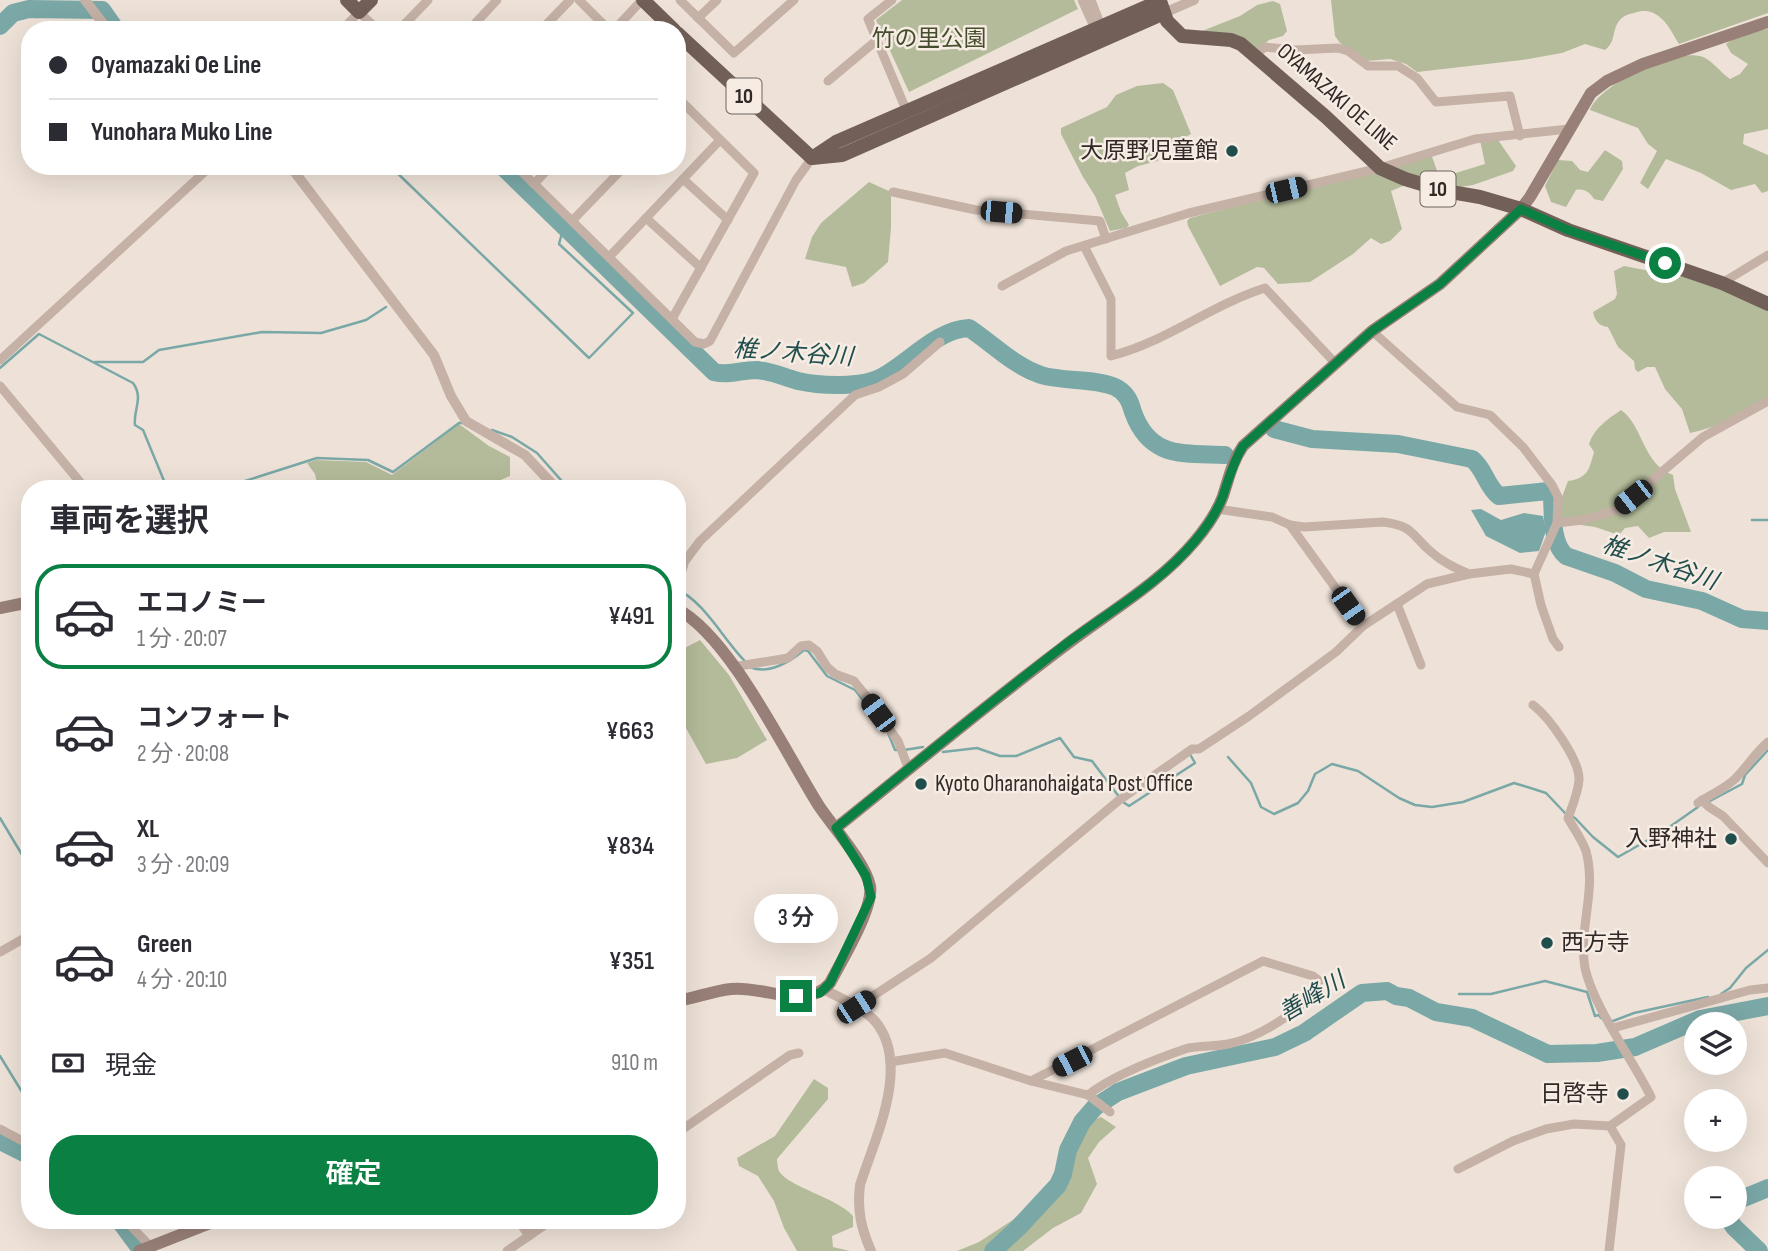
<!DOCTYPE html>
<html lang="ja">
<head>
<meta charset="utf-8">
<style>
	:root { --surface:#fff; --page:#f2f2f3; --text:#2b2b33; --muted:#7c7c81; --line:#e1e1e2; --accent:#0b8043 }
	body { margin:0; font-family:"Sofia Sans Condensed","Noto Sans JP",sans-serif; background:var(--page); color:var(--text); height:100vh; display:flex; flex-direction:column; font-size:26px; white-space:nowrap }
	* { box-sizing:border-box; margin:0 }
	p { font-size:23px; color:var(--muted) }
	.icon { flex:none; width:38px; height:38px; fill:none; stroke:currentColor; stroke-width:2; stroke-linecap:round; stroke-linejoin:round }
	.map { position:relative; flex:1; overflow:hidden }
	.drawer { position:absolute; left:21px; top:480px; width:665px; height:749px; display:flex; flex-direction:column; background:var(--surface); border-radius:28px; box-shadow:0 7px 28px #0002 }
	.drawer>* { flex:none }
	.banner { position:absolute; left:21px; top:21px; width:665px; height:154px; border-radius:28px; box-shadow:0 7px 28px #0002; display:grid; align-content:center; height:154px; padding:0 28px; background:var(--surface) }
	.controls { position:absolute; left:1684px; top:1012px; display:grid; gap:14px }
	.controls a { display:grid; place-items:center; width:63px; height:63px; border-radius:50%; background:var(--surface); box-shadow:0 7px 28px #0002; font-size:35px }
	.end { position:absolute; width:32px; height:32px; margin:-16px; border:9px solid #0b8043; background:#fff; box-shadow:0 0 0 4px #fff }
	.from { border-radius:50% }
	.bubble { position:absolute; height:49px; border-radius:24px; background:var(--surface); box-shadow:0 7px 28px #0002; font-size:23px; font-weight:600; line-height:49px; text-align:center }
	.car { position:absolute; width:21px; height:42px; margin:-21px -10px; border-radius:9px; box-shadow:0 0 5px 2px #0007; background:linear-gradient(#222 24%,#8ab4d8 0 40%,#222 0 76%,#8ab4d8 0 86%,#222 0) }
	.banner b { display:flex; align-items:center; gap:24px; height:66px; font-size:26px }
	.banner b+b { border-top:2px solid var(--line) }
	.banner i { width:18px; height:18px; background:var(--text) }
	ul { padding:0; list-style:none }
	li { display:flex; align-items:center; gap:21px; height:105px; margin:0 14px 10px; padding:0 14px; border:4px solid transparent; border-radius:28px }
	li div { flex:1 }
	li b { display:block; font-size:26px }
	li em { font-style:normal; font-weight:600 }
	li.on { border-color:var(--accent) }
	li>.icon { width:63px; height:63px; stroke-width:1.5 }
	h2 { padding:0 28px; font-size:32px; line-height:84px }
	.pay { display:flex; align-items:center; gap:18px; height:77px; padding:0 28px; font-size:26px }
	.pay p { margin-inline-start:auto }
	.cta { display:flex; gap:14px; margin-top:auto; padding:14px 28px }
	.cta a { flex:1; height:80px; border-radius:28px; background:var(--accent); color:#fff; font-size:28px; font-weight:600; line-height:80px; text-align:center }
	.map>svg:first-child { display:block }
</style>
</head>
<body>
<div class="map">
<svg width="1768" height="1251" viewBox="0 0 1768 1251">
	<rect width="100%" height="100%" fill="#eee2d8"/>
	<!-- green -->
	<g fill="#b3bb9a">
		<polygon points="902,0 1074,0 1078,9 909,92 876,20"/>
		<path d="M1331,0H1768V13L1679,44C1669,27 1658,4 1634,13C1628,14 1623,16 1619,21C1612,30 1616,42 1605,50L1585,44L1562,53L1522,60L1417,72L1406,64L1390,59L1365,61L1340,43L1335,36Z"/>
		<polygon points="1273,1 1280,4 1287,31 1283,36 1269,40 1257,51 1207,36 1202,31 1240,16 1257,5"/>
		<path d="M1768,29V129L1744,134L1743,144L1768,155V191L1762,193L1755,184L1731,190L1701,173L1666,159L1648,189L1640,183L1657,151L1648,144L1638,128L1590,110C1600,84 1673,50 1700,56C1710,58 1721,73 1730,79L1740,74L1748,64L1731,53L1726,44L1740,34Z"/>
		<polygon points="1163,83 1173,90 1191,134 1159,151 1158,161 1138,166 1125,173 1129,190 1115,195 1121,212 1129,225 1126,228 1110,231 1095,196 1083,177 1061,134 1061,128 1107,107 1116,95 1137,86"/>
		<polygon points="1480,140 1498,140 1516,166 1513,171 1473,185 1453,188 1386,170 1431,154 1439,176 1446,176 1485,164"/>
		<path d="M1605,150L1622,161L1623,169L1603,201L1594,199C1590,193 1585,188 1576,190L1566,207L1551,202L1545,186L1558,160L1572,161L1580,170L1588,172Z"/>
		<polygon points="1376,170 1403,186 1391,191 1402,229 1390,241 1381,244 1371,238 1353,254 1310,282 1278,284 1264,268 1257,267 1220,286 1188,226 1187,221 1190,218"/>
		<polygon points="869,182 891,192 891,228 888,262 864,283 852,287 846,267 805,259 812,237 821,223"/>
		<path d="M1624,266L1645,270L1655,269L1671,271L1768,303V397C1744,411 1718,428 1690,433L1682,409L1665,389L1655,367H1647L1638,372L1635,369L1634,361L1618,347L1608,327C1599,326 1595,321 1593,312L1615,299L1617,294L1614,271Z"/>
		<path d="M1621,410C1643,425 1643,465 1673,475L1675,489L1691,532H1664L1649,538L1638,526L1625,528L1619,535L1595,527L1561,522L1562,497L1568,481C1588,478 1589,470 1594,452L1589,444C1594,428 1608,419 1621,410Z"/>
		<polygon points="459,424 489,446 510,457 510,476 496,482 474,481 467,488 318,488 315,474 307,463 316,460 366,462 392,475"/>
		<polygon points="700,640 729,675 767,740 737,758 706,764 677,712 677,652"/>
		<path d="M814,1079L828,1088V1099L777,1159C777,1161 778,1169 779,1171C788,1187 836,1197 853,1216V1227L832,1236L833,1247L850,1251H797L784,1228L774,1201L758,1176L739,1166L737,1158L775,1136Z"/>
		<polygon points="1101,1117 1116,1127 1099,1142 1088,1158 1097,1184 1081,1213 1053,1228 1023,1251 957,1251 979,1242 1022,1214 1051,1201 1073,1159 1087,1123"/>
	</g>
	<!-- water -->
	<polygon fill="#7aa8a6" points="1481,509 1501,520 1524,513 1543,516 1546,531 1539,551 1520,553 1486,536 1471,510"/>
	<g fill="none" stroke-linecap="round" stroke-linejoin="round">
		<!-- stream -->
		<g stroke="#7aa8a6" stroke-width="2.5">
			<polyline points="390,166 589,358 633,313 559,244 564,226"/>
			<polyline points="95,362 143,362 159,350 262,332 321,333 366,320 386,307"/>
			<path d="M0,368L39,334L133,383C144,398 133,410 135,425L143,430L167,488"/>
			<polyline points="492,430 512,437 537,453 568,488"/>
			<polyline points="223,488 317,458 368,460 393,472 459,423 462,423"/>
			<polyline points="1752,520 1768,520"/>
			<path d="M677,590C702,598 728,646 746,662"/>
			<path d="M750,667C768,675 790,662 804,650L808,651L827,676L855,690L869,708"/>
			<polyline points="888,733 895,750 897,750"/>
			<polyline points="904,750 923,747"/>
			<polyline points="943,752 977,748 1000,756 1016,756 1060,738 1074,757 1092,761 1123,802 1129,806 1195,763 1191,756"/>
			<polyline points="1228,757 1251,783 1261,807 1274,814 1298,803 1308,791 1315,774 1332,764 1358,771 1399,798 1415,805 1432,807 1463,802 1514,783 1524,786 1546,793 1565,813 1575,818 1593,837 1618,857 1648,840"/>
			<polyline points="1710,801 1742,784 1745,775 1768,750"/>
			<polyline points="0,818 30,868"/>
			<polyline points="1658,835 1698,807"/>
			<polyline points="1459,994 1491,994 1545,981 1587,992 1595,1016 1599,1015 1601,1018"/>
			<polyline points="1721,994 1730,988 1746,968 1768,950"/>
			<polyline points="1613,1021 1634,1013 1708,997"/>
			<polyline points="0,1056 30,1105"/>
		</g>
		<!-- river -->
		<g stroke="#7aa8a6" stroke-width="18">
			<polyline points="0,26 13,13 29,9 102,10 116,30"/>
			<path d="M502,166L714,372C729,376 741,370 756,370C772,371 783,377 798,381C820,386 862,388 882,377C909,362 938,329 969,328C993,344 1014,366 1041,375C1064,382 1094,378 1115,387C1126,392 1130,401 1133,412C1150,459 1183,453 1225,455"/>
			<path d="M1274,429L1312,439L1398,444L1472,459C1485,469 1486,486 1499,496L1548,491L1552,496C1553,513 1551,544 1566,556L1615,573L1646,589L1702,601L1742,619L1768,621"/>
			<polyline points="0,1141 30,1156"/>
			<polyline points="1734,1202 1768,1188"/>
			<polyline points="1727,1216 1734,1227 1759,1251"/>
			<polyline points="119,1220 142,1251"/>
			<polyline points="993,1251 1018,1228 1058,1185 1063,1174 1068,1150 1082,1122 1095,1107 1118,1092 1186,1066 1275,1047 1304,1033 1362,993 1387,991 1396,996 1409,998 1436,1012 1472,1018 1548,1054 1597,1053 1635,1047 1700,1019 1768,1006"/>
		</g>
		<!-- minor -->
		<g stroke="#c5b1a6" stroke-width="9">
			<polyline points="579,0 609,30"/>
			<polyline points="680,0 734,53 794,0"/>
			<polyline points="892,0 868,19 907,112"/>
			<polyline points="1082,0 1095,29"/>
			<polyline points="1091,0 1101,26"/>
			<polyline points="698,18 717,0"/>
			<polyline points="342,30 359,12 378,30"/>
			<polyline points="399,30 428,0"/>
			<polyline points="469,30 497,0"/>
			<polyline points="541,30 570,0"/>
			<polyline points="614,30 642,0"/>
			<polyline points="1254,55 1265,47 1295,50 1338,48 1348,51 1368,66 1398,66 1417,78 1436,102 1510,96 1520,136"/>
			<polyline points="828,81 877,40"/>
			<polyline points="516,166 695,342 704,344 710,341 796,180 812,158"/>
			<polyline points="683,179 728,220"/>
			<polyline points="534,184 551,166"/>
			<polyline points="893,192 976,210 1100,221 1106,239"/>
			<polyline points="646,218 701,268"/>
			<polyline points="572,221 625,166"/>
			<path d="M1084,246L1111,299V356C1166,342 1211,305 1265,288L1336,364"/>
			<polyline points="609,257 720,140"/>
			<polyline points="1722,283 1768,255"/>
			<polyline points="1002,286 1066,251 1189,213 1380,168 1475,139 1569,129"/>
			<polyline points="672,319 754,173 677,97"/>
			<polyline points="1372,331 1457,407 1490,415 1523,447 1552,485 1558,497 1557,523 1534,574 1541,605 1553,639 1559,647"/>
			<polyline points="0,360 211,166"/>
			<polyline points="0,386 85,488"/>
			<path d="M1217,509L1272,517L1290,525L1304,527L1383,522C1413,526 1410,533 1430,551C1442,562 1455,568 1469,574"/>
			<polyline points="1557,523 1583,520 1617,510 1703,437 1768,401"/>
			<polyline points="1290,525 1363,626"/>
			<polyline points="677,586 685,561 700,541 855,395 879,387 903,374 940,342"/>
			<polyline points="1397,604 1421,665"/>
			<polyline points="733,667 788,658 801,646 809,645 817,651 827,667 835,674 854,681 867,697 898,741 909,770"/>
			<polyline points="1702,800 1709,807 1723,816 1768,863"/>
			<path d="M1698,803C1710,795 1724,789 1735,779C1747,767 1755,753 1768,742"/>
			<polyline points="0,952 30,935"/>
			<polyline points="856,1007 931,958 1118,801 1192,749 1199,749 1249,716 1336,652 1363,626 1427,584 1469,574 1511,569 1534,574"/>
			<polyline points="1613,1028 1750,990 1768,988"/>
			<polyline points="890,1062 945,1053 1031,1081 1088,1095 1110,1112"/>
			<path d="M1031,1081L1263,961L1313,976L1322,983C1304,1009 1259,1038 1228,1044C1215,1047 1199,1045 1185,1049C1156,1059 1112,1076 1088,1095"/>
			<polyline points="0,1129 30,1145"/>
			<polyline points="677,1133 790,1055 799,1053"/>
			<path d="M1458,1169L1513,1141L1546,1129L1574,1124L1610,1126L1651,1097C1633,1060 1593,1006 1585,968C1578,929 1597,891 1586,851C1582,839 1574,829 1568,818C1572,807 1578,793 1579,780C1580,760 1549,717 1533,705"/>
			<polyline points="125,1220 150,1246"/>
			<polyline points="518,1220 529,1236"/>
			<polyline points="507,1251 552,1220"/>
			<polyline points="1609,1251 1621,1145 1610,1126"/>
		</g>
		<!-- tertiary -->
		<g stroke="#c5b1a6" stroke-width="10">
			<polyline points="85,0 108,30"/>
			<polyline points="1164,13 1194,0"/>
			<polyline points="290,166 434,355 451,396 466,421 525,455 556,488"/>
			<path d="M825,990C841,998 863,1008 875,1021C912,1065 874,1140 860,1185C857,1210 861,1228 871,1251"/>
		</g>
		<!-- secondary -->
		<g stroke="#988078" stroke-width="12">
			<polyline points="0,608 30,602"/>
			<path d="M677,609C730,636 786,754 819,806C833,827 865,862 870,886C874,908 841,962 830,983C807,1011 762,985 731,989C713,991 695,998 677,1001"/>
			<path d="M836,828C911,768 985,706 1062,648C1107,613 1158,585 1195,541C1206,528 1217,512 1223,496C1229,478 1232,462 1243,446L1372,331L1440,284L1521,209L1530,197L1591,93L1607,81L1643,64L1768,22"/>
			<polyline points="139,1251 218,1220"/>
		</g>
		<!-- primary -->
		<g stroke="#725f58" stroke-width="14">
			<polyline points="347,0 359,12 371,0"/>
			<polyline points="643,0 674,30"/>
			<polyline points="677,33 812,158 842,155 1164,13"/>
			<polyline points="812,158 836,142 1160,1 1167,21 1182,36 1231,40 1241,44 1326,117 1380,168 1405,179 1445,191 1480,197 1521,209 1568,230 1722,283 1768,304"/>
		</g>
	</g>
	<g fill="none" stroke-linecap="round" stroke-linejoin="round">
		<!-- route -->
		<path stroke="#0b8043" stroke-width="9" d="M796,996L820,993L830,983L871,897L866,876L836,828C912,766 988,704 1066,644C1110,611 1159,584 1195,541C1206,528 1217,512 1223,496C1229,478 1233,462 1243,446L1372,331L1440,284L1521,209L1568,230L1665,263"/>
	</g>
	<!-- markers -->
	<g fill="#204e4d" stroke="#f6ece4" stroke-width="2.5">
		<circle cx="1232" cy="151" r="7"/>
		<circle cx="921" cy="784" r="7"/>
		<circle cx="1731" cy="839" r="7"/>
		<circle cx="1547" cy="943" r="7"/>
		<circle cx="1623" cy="1094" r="7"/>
	</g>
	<g text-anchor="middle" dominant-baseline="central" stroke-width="5" stroke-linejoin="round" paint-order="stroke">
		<!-- shield labels -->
		<g fill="#f6ece4" stroke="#6c645f" stroke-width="2">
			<rect x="726.5" y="78.5" width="35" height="35" rx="5"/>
			<rect x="1420.5" y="171.5" width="35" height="35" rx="5"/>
		</g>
		<g font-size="21" font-weight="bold" fill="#312926">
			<text x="744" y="96">10</text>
			<text x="1438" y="189">10</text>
		</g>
		<!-- park labels -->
		<g font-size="23" fill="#444d2c" stroke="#f6ece4">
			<text x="929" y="39">竹の里公園</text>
		</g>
		<!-- street labels -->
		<g font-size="23" fill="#312926" stroke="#f6ece4">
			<text transform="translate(1337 97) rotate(41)">OYAMAZAKI OE LINE</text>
		</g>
		<!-- poi labels -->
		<g font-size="23" fill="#312926" stroke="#f6ece4" text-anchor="end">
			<text x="1218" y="151">大原野児童館</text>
			<text x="935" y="784" text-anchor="start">Kyoto Oharanohaigata Post Office</text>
			<text x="1717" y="839">入野神社</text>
			<text x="1561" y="943" text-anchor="start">西方寺</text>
			<text x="1609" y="1094">日啓寺</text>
		</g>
		<!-- water labels -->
		<g font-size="24" font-style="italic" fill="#204e4d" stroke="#f6ece4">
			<text transform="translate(793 353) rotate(4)">椎ノ木谷川</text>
			<text transform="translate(1660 563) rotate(19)">椎ノ木谷川</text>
			<text transform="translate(1312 997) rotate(-31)">善峰川</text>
		</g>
	</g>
</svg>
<div class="controls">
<a><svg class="icon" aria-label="layers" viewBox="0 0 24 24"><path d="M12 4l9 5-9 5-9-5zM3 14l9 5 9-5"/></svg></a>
<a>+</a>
<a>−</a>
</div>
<i class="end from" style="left:1665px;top:263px"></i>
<i class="end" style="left:796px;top:996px"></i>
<div class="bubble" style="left:754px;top:894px;width:84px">3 分</div>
<i class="car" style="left:1286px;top:190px;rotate:77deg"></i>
<i class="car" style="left:1001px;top:212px;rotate:95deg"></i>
<i class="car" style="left:1633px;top:497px;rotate:232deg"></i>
<i class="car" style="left:1348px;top:606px;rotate:145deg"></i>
<i class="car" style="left:878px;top:713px;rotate:323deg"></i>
<i class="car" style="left:856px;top:1007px;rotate:57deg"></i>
<i class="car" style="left:1072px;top:1061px;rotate:243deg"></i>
<div class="banner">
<b><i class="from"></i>Oyamazaki Oe Line</b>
<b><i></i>Yunohara Muko Line</b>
</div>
<section class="drawer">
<h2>車両を選択</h2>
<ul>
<li class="on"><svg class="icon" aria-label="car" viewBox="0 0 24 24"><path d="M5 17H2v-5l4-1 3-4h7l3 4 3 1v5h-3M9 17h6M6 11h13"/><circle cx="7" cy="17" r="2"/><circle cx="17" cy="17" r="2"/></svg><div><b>エコノミー</b><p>1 分 · 20:07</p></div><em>¥491</em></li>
<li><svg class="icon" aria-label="car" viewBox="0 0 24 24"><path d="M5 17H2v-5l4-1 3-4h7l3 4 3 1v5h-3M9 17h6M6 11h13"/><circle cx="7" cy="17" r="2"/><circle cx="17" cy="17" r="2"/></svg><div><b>コンフォート</b><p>2 分 · 20:08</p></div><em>¥663</em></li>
<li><svg class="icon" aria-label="car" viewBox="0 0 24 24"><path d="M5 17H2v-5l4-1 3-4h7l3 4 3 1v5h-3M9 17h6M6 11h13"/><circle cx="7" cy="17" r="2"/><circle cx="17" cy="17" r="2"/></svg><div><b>XL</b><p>3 分 · 20:09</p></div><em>¥834</em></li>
<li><svg class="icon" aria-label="car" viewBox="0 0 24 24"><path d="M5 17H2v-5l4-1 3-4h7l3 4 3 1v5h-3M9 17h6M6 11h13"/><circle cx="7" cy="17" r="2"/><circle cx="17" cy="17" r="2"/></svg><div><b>Green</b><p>4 分 · 20:10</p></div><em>¥351</em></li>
</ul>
<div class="pay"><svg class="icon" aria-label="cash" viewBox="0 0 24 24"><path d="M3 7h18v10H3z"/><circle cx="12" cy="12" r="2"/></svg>現金<p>910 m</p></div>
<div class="cta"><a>確定</a></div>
</section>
</div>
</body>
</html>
